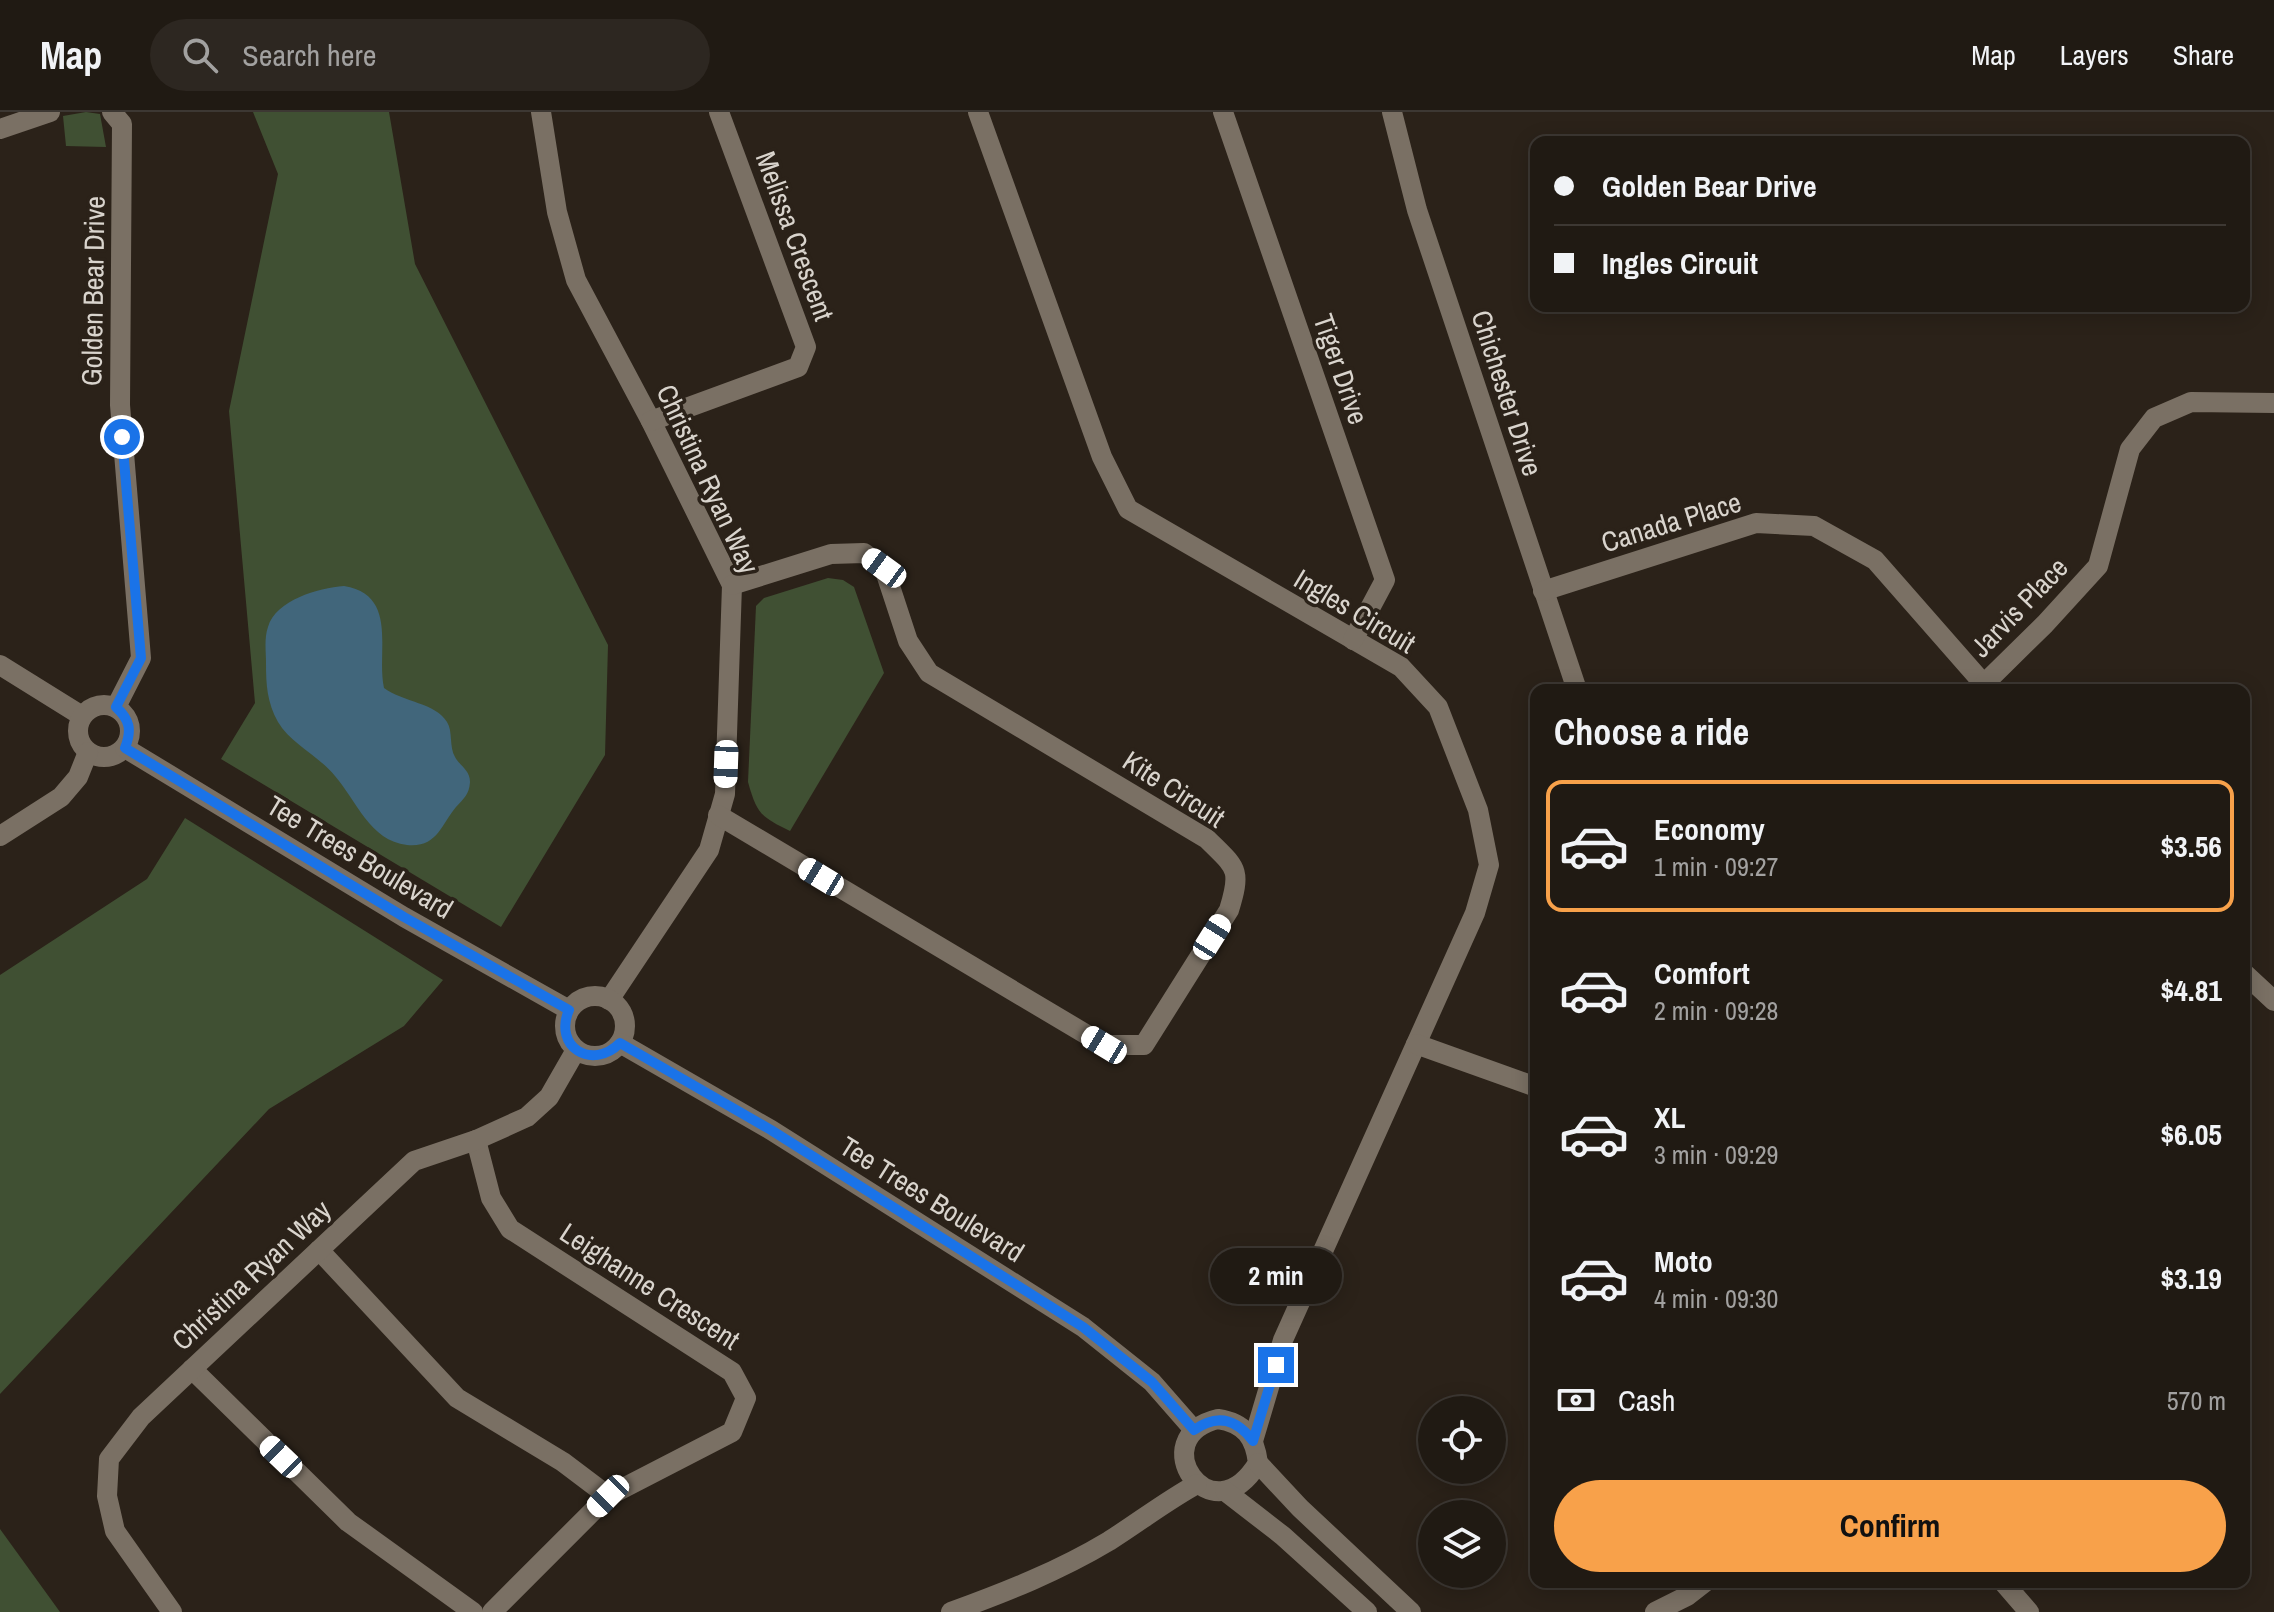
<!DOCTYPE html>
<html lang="en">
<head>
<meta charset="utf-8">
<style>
	:root { --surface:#201a13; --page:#2d2721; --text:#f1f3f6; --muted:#a2a1a0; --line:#3d3833; --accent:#f8a14a }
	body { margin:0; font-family:"Archivo Narrow",sans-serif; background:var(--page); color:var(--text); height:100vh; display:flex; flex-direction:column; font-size:30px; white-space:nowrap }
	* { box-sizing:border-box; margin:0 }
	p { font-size:26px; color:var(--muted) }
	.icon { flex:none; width:44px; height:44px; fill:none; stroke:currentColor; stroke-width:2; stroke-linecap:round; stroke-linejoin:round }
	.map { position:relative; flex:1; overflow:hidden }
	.details { position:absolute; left:1530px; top:572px; width:720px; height:904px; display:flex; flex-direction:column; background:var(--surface); border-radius:16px; box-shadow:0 4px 20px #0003,0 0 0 2px var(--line) }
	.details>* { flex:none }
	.hud { position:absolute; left:1530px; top:24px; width:720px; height:176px; border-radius:16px; box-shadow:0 4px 20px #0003,0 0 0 2px var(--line); display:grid; align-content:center; height:176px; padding:0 24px; background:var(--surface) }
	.fabs { position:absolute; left:1418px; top:1284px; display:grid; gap:16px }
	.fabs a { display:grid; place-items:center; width:88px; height:88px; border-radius:50%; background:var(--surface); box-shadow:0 4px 20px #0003,0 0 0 2px var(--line); font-size:40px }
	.end { position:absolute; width:36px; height:36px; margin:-18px; border:10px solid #1a73e8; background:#fff; box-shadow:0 0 0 4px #fff }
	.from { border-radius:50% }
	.bubble { position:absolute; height:56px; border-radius:28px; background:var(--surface); box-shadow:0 4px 20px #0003,0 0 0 2px var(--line); font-size:26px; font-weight:700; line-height:56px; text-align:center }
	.car { position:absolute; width:24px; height:48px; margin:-24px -12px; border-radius:10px; box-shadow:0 0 6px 2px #0007; background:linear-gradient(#fff 24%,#345 0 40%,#fff 0 76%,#345 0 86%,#fff 0) }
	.hud b { display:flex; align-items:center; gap:28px; height:76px; font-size:30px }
	.hud b+b { border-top:2px solid var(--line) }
	.hud i { width:20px; height:20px; background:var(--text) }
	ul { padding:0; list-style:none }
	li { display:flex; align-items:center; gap:24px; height:132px; margin:0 16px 12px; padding:0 8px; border:4px solid transparent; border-radius:16px }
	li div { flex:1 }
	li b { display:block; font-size:30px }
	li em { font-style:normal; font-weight:700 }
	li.current { border-color:var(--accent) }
	li>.icon { width:72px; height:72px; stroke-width:1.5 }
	h2 { padding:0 24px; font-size:36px; line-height:96px }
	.pay { display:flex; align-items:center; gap:20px; height:88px; padding:0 24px; font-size:30px }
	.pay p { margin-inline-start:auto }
	.action { display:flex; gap:16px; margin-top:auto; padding:16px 24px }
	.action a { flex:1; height:92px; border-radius:48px; background:var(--accent); color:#111; font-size:32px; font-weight:700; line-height:92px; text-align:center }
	header { display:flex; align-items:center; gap:48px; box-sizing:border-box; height:112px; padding:0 40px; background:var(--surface); border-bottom:2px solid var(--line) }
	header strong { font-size:38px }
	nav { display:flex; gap:44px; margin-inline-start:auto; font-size:28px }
	.search { width:560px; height:72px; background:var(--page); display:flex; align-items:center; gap:20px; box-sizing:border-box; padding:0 28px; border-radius:44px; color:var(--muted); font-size:30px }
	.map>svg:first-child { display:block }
</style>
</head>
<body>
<header>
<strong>Map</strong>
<div class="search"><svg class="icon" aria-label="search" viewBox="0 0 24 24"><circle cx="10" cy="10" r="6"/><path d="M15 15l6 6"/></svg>Search here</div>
<nav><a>Map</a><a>Layers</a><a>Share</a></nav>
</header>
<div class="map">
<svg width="2274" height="1500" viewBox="0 0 2274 1500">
	<rect width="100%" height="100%" fill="#2b2219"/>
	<!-- green -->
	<g fill="#405033">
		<polygon points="86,0 100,2 106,35 66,34 63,4"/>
		<polygon points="253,0 389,0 415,152 608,533 605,643 501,815 221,647 255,591 229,299 278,62"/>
		<path d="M828,466L843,468L854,475L884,561L790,719C761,705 757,702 748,670L756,494L764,486Z"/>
		<polygon points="185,706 443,868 404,914 269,997 0,1282 0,863 147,767"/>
		<polygon points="0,1417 60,1500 0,1500"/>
	</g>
	<!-- water -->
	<path fill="#41667b" d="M344,474C399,483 376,540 384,576C403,590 436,591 447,610C453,619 449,635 455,645C460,654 470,658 470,670C469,683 464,686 456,695C441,713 437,736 407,733C370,729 356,688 335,664C319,644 291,632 278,610C267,590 266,573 266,551C266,540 264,526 268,515C276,488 318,476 344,474Z"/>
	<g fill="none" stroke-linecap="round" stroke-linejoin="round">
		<!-- minor -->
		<g stroke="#7a7064" stroke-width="20">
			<polyline points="112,0 122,12 120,293 141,546 116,595"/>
			<polyline points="541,0 557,100 576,168 651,309 732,473 725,682 709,738 609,888"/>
			<polyline points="978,0 1102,345 1128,397 1401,555 1438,595 1478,698 1489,753 1475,801 1283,1228 1253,1329"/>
			<polyline points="1223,0 1385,468 1353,528"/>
			<polyline points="1392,0 1417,98 1577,578"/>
			<polyline points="0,17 50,0"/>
			<polyline points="651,309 798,255 806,235 719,0"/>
			<polyline points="1543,479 1756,411 1814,414 1875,448 1989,578"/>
			<polyline points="0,553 82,604"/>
			<polyline points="1984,572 2045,512 2098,454 2130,337 2154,306 2191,290 2274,291"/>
			<circle cx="104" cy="619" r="26"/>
			<polyline points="125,636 404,805 569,898"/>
			<path d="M718,703L1104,933H1144L1229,798C1242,756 1236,756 1207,727L929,561L908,529L884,456L864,441L831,442L732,473"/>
			<polyline points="0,724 61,685 78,665 88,640"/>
			<polyline points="2244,861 2274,889"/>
			<circle cx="595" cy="914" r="30"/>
			<polyline points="620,931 771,1018 1083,1215 1152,1270 1194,1318"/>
			<polyline points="1416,932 1536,975"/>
			<polyline points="476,1028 491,1086 510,1117 732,1260 746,1286 732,1320 608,1384 492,1500"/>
			<polyline points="319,1138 457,1286 563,1350 608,1384"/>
			<polyline points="192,1257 348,1410 473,1500"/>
			<path d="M1218,1307C1245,1311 1255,1326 1258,1351C1211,1428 1142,1325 1218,1307Z"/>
			<polyline points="1258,1351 1300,1396 1411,1500"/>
			<polyline points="1225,1379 1283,1424 1367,1500"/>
			<polyline points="2003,1470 2029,1500"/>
			<polyline points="172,1500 115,1419 107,1384 109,1347 141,1305 414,1049 476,1028 527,1005 549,985 576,938"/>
			<path d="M951,1500C1006,1480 1059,1459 1109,1429C1139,1410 1166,1389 1197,1372"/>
			<polyline points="1655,1500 1687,1484 1705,1470"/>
		</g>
	</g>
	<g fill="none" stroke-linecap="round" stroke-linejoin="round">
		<!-- route -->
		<path stroke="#1a73e8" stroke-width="10" d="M122,325L141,546L116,595C130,608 132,618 125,636L404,805L569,898C553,935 592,959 620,931L771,1018L1083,1215L1152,1270L1194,1318C1218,1301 1237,1308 1253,1329L1276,1253"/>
	</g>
	<g text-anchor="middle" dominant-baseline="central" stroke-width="7" stroke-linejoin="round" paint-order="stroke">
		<!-- street labels -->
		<g font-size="28" fill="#d9d4cd" stroke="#2b2219">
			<text transform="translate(795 124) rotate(70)">Melissa Crescent</text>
			<text transform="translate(93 179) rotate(-89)">Golden Bear Drive</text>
			<text transform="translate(1341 257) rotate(71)">Tiger Drive</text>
			<text transform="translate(1507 281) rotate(72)">Chichester Drive</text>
			<text transform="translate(708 367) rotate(65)">Christina Ryan Way</text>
			<text transform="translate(1671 410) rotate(-17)">Canada Place</text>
			<text transform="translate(2019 495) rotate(-46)">Jarvis Place</text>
			<text transform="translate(1355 499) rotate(31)">Ingles Circuit</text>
			<text transform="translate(1174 677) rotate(33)">Kite Circuit</text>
			<text transform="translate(360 745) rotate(31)">Tee Trees Boulevard</text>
			<text transform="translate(932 1087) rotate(32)">Tee Trees Boulevard</text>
			<text transform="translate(251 1163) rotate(-43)">Christina Ryan Way</text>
			<text transform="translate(650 1174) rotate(33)">Leighanne Crescent</text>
		</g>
	</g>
</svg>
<div class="fabs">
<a><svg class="icon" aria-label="locate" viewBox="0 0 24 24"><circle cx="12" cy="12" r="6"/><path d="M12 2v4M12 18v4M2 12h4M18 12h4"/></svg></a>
<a><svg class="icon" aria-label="layers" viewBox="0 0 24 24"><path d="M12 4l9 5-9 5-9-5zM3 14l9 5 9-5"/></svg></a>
</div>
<i class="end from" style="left:122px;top:325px"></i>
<i class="end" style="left:1276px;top:1253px"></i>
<div class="bubble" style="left:1210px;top:1136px;width:132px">2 min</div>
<i class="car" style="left:884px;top:456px;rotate:306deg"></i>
<i class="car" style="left:726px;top:652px;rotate:182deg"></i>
<i class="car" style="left:821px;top:765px;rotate:301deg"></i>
<i class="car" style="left:1212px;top:825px;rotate:32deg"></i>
<i class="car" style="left:1104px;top:933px;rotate:301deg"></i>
<i class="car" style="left:281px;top:1345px;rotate:314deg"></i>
<i class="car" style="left:608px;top:1384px;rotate:225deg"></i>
<div class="hud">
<b><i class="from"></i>Golden Bear Drive</b>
<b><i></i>Ingles Circuit</b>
</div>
<section class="details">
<h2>Choose a ride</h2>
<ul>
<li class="current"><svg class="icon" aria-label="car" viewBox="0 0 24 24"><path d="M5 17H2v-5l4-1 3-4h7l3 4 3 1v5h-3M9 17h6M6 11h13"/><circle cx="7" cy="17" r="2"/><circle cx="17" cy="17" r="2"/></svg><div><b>Economy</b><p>1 min · 09:27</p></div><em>$3.56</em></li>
<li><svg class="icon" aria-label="car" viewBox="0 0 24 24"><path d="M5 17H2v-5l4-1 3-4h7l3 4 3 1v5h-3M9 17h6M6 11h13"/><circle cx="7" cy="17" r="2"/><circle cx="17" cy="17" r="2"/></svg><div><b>Comfort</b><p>2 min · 09:28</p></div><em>$4.81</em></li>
<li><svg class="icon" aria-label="car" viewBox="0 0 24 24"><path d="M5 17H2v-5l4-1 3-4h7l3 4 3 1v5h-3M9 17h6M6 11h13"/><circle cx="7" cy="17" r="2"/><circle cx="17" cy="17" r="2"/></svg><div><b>XL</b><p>3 min · 09:29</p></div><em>$6.05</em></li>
<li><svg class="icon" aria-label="car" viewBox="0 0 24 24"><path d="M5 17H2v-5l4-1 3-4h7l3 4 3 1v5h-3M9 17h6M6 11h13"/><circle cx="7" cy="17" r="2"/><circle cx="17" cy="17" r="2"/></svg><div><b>Moto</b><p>4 min · 09:30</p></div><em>$3.19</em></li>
</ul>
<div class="pay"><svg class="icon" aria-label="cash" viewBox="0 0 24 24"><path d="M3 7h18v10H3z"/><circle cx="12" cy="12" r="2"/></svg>Cash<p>570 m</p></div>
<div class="action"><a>Confirm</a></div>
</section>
</div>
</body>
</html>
